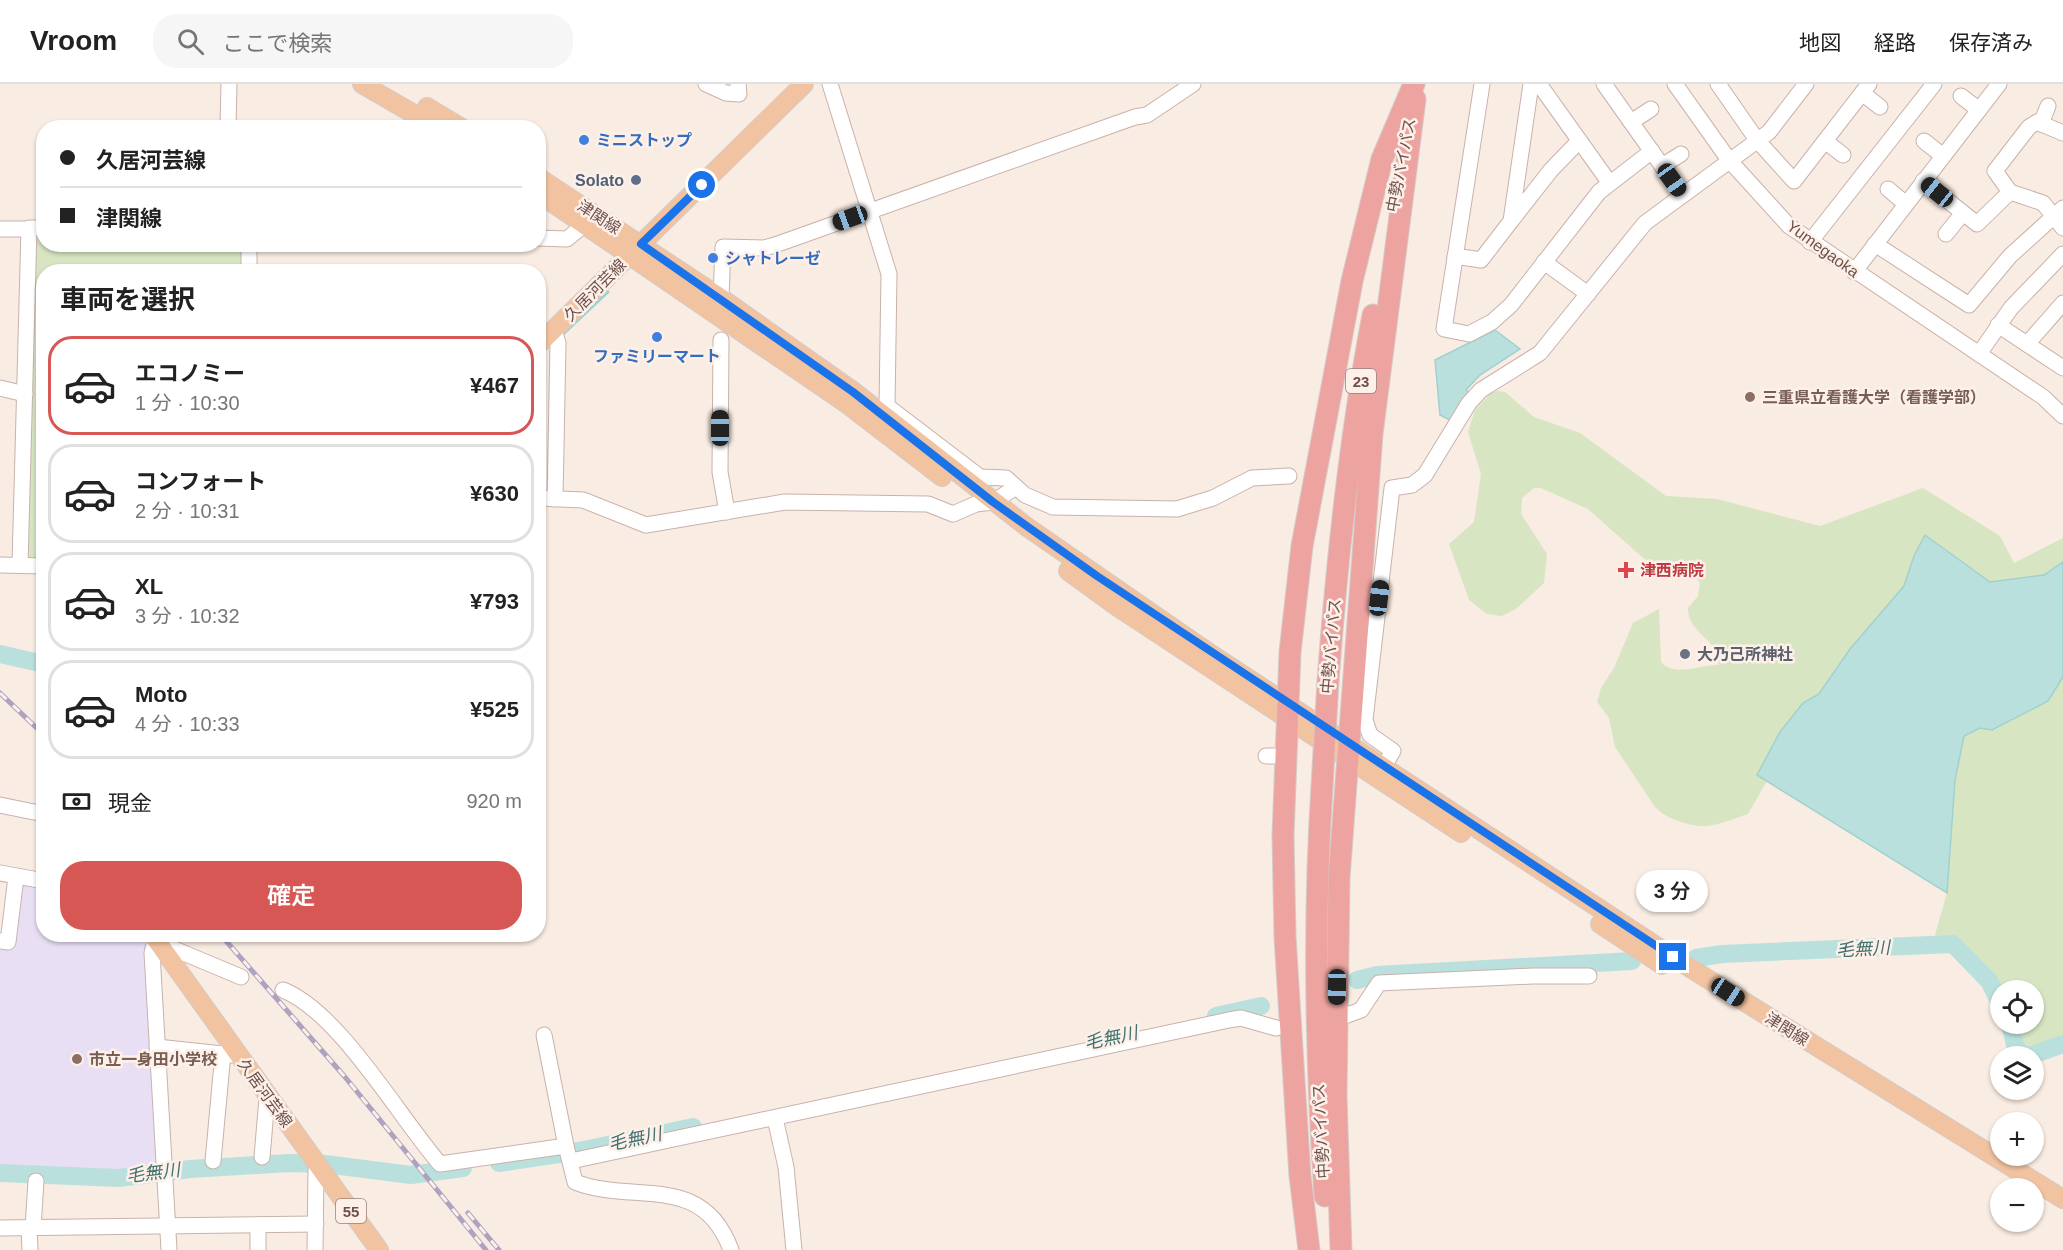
<!DOCTYPE html>
<html lang="ja">
<head>
<meta charset="utf-8">
<style>
	:root { --surface:#fff; --page:#f6f6f6; --text:#222; --muted:#767676; --line:#e0e0e0; --accent:#d65754 }
	body { margin:0; font-family:Arial,"Noto Sans JP",sans-serif; background:var(--page); color:var(--text); height:100vh; display:flex; flex-direction:column; font-size:22px; white-space:nowrap }
	* { box-sizing:border-box; margin:0 }
	p { font-size:20px; color:var(--muted) }
	.icon { flex:none; width:33px; height:33px; fill:none; stroke:currentColor; stroke-width:2; stroke-linecap:round; stroke-linejoin:round }
	.map { position:relative; flex:1; overflow:hidden }
	.panel { position:absolute; left:36px; top:180px; width:510px; height:678px; display:flex; flex-direction:column; background:var(--surface); border-radius:24px; box-shadow:0 2px 4px #0004 }
	.panel>* { flex:none }
	.guide { position:absolute; left:36px; top:36px; width:510px; height:132px; border-radius:24px; box-shadow:0 2px 4px #0004; display:grid; align-content:center; height:132px; padding:0 24px; background:var(--surface) }
	.tools { position:absolute; left:1990px; top:896px; display:grid; gap:12px }
	.tools a { display:grid; place-items:center; width:54px; height:54px; border-radius:50%; background:var(--surface); box-shadow:0 2px 4px #0004; font-size:30px }
	.end { position:absolute; width:27px; height:27px; margin:-14px; border:8px solid #1a73e8; background:#fff; box-shadow:0 0 0 3px #fff }
	.from { border-radius:50% }
	.bubble { position:absolute; height:42px; border-radius:21px; background:var(--surface); box-shadow:0 2px 4px #0004; font-size:20px; font-weight:600; line-height:42px; text-align:center }
	.car { position:absolute; width:18px; height:36px; margin:-18px -9px; border-radius:8px; box-shadow:0 0 4px 2px #0007; background:linear-gradient(#222 24%,#8ab4d8 0 40%,#222 0 76%,#8ab4d8 0 86%,#222 0) }
	.guide b { display:flex; align-items:center; gap:21px; height:57px; font-size:22px }
	.guide b+b { border-top:2px solid var(--line) }
	.guide i { width:15px; height:15px; background:var(--text) }
	ul { padding:0; list-style:none }
	li { display:flex; align-items:center; gap:18px; height:99px; margin:0 12px 9px; padding:0 12px; border:3px solid var(--line); border-radius:24px }
	li div { flex:1 }
	li b { display:block; font-size:22px }
	li em { font-style:normal; font-weight:600 }
	li.active { border-color:var(--accent) }
	li>.icon { width:54px; height:54px; stroke-width:1.5 }
	h2 { padding:0 24px; font-size:27px; line-height:72px }
	.pay { display:flex; align-items:center; gap:15px; height:66px; padding:0 24px; font-size:22px }
	.pay p { margin-inline-start:auto }
	.action { display:flex; gap:12px; margin-top:auto; padding:12px 24px }
	.action a { flex:1; height:69px; border-radius:24px; background:var(--accent); color:#fff; font-size:24px; font-weight:600; line-height:69px; text-align:center }
	header { display:flex; align-items:center; gap:36px; box-sizing:border-box; height:84px; padding:0 30px; background:var(--surface); border-bottom:2px solid var(--line) }
	header strong { font-size:28px }
	nav { display:flex; gap:33px; margin-inline-start:auto; font-size:21px }
	.search { width:420px; height:54px; background:var(--page); display:flex; align-items:center; gap:15px; box-sizing:border-box; padding:0 21px; border-radius:24px; color:var(--muted); font-size:22px }
	.map>svg:first-child { display:block }
</style>
</head>
<body>
<header>
<strong>Vroom</strong>
<div class="search"><svg class="icon" aria-label="search" viewBox="0 0 24 24"><circle cx="10" cy="10" r="6"/><path d="M15 15l6 6"/></svg>ここで検索</div>
<nav><a>地図</a><a>経路</a><a>保存済み</a></nav>
</header>
<div class="map">
<svg width="2063" height="1166" viewBox="0 0 2063 1166">
	<rect width="100%" height="100%" fill="#f9ece2"/>
	<!-- education -->
	<polygon fill="#e9dff5" points="15,800 43,804 44,850 143,851 147,868 160,1081 122,1089 0,1085 0,858"/>
	<!-- green -->
	<g fill="#d7e5c3" fill-rule="evenodd">
		<polygon points="37,149 43,150 44,160 244,161 243,187 44,188 43,477 32,476 26,470 33,155"/>
		<path d="M1497,307L1505,308L1534,333L1580,349L1666,412L1717,415L1820,442L1923,404L2000,452L2014,479L2063,454V478L2044,491L1990,498L1926,451L1914,472L1904,502L1850,565L1819,610L1803,619L1757,691L1767,697L1748,730C1735,734 1720,741 1707,742C1691,743 1666,735 1655,723L1615,663L1609,634L1597,618L1601,604L1614,584L1633,539L1659,525L1661,578C1675,594 1700,580 1719,581C1718,577 1718,571 1716,567C1707,551 1688,545 1688,524L1698,512L1700,499L1691,487L1668,489L1642,473L1588,425L1541,404H1534L1522,414L1521,430L1547,470L1544,499L1516,525L1502,532L1487,530L1469,516L1449,460L1474,438L1481,390L1468,348L1475,326L1490,310Z"/>
		<path d="M2063,593V951L2015,972L1983,903L1972,884L1935,851L1947,809L1955,696L1964,652ZM2001,906H2034V939H2001Z"/>
	</g>
	<!-- water -->
	<g fill="#bae0de" stroke="#a1d1ce" stroke-width="1.5">
		<polygon points="1495,246 1520,265 1480,291 1466,306 1470,309 1450,336 1440,331 1435,276"/>
		<polygon points="1925,451 1990,498 2044,491 2063,478 2063,593 2048,617 1992,646 1980,644 1964,652 1955,696 1947,809 1757,691 1780,648 1803,619 1819,610 1850,565 1904,502 1914,472"/>
	</g>
	<g fill="none" stroke-linecap="round" stroke-linejoin="round">
		<!-- stream -->
		<polyline stroke="#a1d1ce" stroke-width="3" points="561,252 608,208"/>
		<!-- river -->
		<g stroke="#bae0de" stroke-width="18">
			<polyline points="0,570 44,580"/>
			<polyline points="1696,874 1722,870 1953,860 1989,897 2001,921"/>
			<polyline points="1357,896 1377,891 1632,877"/>
			<polyline points="1216,932 1261,922"/>
			<polyline points="2010,939 2015,961 2021,971 2030,972 2063,960"/>
			<polyline points="499,1079 579,1067 693,1043"/>
			<polyline points="0,1089 119,1094 190,1085 289,1079 325,1080 411,1091 463,1084"/>
		</g>
		<defs>
			<g id="minor">
				<polyline points="706,0 726,9 739,10 738,0"/>
				<polyline points="1482,0 1444,245 1469,250 1492,238 1511,221 1599,108 1652,67"/>
				<polyline points="1531,0 1511,137 1551,86 1579,57"/>
				<polyline points="1539,0 1609,98"/>
				<polyline points="1604,0 1682,110"/>
				<polyline points="1675,0 1729,76 1789,142 2043,313 2063,332"/>
				<polyline points="1718,0 1757,56 1794,97 1869,0"/>
				<polyline points="1862,9 1880,23"/>
				<polyline points="1961,12 1979,26"/>
				<polyline points="1631,38 1651,25"/>
				<polyline points="2041,40 2048,22"/>
				<polyline points="228,44 229,0"/>
				<polyline points="1825,57 1843,71"/>
				<polyline points="1924,57 1943,72"/>
				<polyline points="1662,82 1681,70"/>
				<polyline points="1923,97 1977,140 2010,108 2043,119 2063,144"/>
				<polyline points="1888,105 1906,120"/>
				<polyline points="2010,108 1995,87 2029,43 2037,38 2063,49"/>
				<polyline points="0,145 29,145"/>
				<polyline points="1946,150 1963,129"/>
				<polyline points="538,154 567,155 585,140"/>
				<polyline points="1810,158 1934,0"/>
				<polyline points="1875,160 1969,221 2010,172 2063,124"/>
				<polyline points="1455,172 1481,176 1511,137"/>
				<polyline points="1544,178 1588,210"/>
				<polyline points="249,188 249,160"/>
				<polyline points="1854,188 1999,0"/>
				<polyline points="721,214 723,163 764,164 775,161 1135,33 1147,31 1193,0"/>
				<polyline points="1998,241 2063,284"/>
				<polyline points="554,246 558,259 555,415"/>
				<polyline points="721,256 720,388 727,428"/>
				<polyline points="2027,260 2063,219"/>
				<polyline points="1979,270 2011,224 2063,170"/>
				<polyline points="0,304 25,310"/>
				<polyline points="1016,403 1025,411 1053,423 1177,425 1213,414 1252,394 1289,392"/>
				<polyline points="538,414 583,416 646,441 785,418 928,420 953,430 976,420 993,418 1016,403 1006,394 980,393 887,322 889,190 830,0"/>
				<polyline points="0,481 44,482"/>
				<polyline points="20,481 29,144 44,144"/>
				<polyline points="1266,672 1285,672"/>
				<polyline points="1384,682 1393,667 1370,651 1365,636 1392,404 1412,401 1425,391 1469,319 1481,306 1540,269 1645,139 1769,48 1806,0"/>
				<polyline points="0,721 44,730"/>
				<polyline points="0,789 44,797"/>
				<polyline points="0,857 8,858 16,793"/>
				<path d="M283,906C339,928 399,1033 440,1080L566,1062L575,1098C634,1121 702,1087 731,1166"/>
				<polyline points="1342,933 1361,926 1379,899 1533,892 1589,892"/>
				<polyline points="544,951 566,1062"/>
				<polyline points="157,963 232,971"/>
				<polyline points="775,1034 786,1083 794,1166"/>
				<polyline points="262,1073 267,1014"/>
				<polyline points="213,1077 223,969"/>
				<polyline points="571,1077 1229,936 1241,934 1276,944"/>
				<polyline points="0,1144 316,1140"/>
				<polyline points="29,1144 30,1166"/>
				<polyline points="33,1144 36,1097"/>
				<polyline points="169,1166 152,869 155,857 241,893"/>
				<polyline points="258,1166 258,1141"/>
				<polyline points="315,1166 316,1086 323,1087"/>
			</g>
			<g id="major">
				<polyline points="362,0 438,44"/>
				<polyline points="427,23 462,44"/>
				<polyline points="538,93 721,214 853,307 1027,443 1208,568 1690,884 2063,1115"/>
				<polyline points="538,109 847,320 942,393"/>
				<polyline points="538,261 804,0"/>
				<polyline points="1068,487 1116,522 1461,749"/>
				<polyline points="1600,840 1662,881"/>
				<polyline points="152,850 379,1166"/>
			</g>
			<g id="highway">
				<path d="M1328,597C1337,474 1350,352 1373,231"/>
				<path d="M1322,703C1313,839 1316,976 1325,1112"/>
				<polyline points="1309,1166 1300,1092 1285,853 1283,752 1290,568 1302,462 1352,197 1382,75 1414,0"/>
				<polyline points="1341,1166 1336,1012 1339,794 1372,350 1415,15"/>
			</g>
		</defs>
		<!-- minor casing -->
		<use href="#minor" stroke="#c8b2ab" stroke-width="17"/>
		<!-- major casing -->
		<use href="#major" stroke="#d4cbc9" stroke-width="20"/>
		<!-- highway casing -->
		<use href="#highway" stroke="#d4cbc9" stroke-width="23"/>
		<!-- minor -->
		<use href="#minor" stroke="#fff" stroke-width="15"/>
		<!-- major -->
		<use href="#major" stroke="#f1c3a1" stroke-width="18"/>
		<!-- highway -->
		<use href="#highway" stroke="#eda4a0" stroke-width="21"/>
		<defs>
			<g id="rail">
				<polyline points="0,609 44,651"/>
				<polyline points="220,850 345,993 486,1166"/>
				<polyline points="468,1129 499,1166"/>
			</g>
		</defs>
		<!-- rail casing -->
		<use href="#rail" stroke="#ada3c0" stroke-width="5"/>
		<!-- rail -->
		<use href="#rail" stroke="#fdf0e8" stroke-width="3" stroke-dasharray="9" stroke-linecap="butt"/>
		<defs>
			<polyline id="highway-bridge" points="1322,703 1328,597"/>
		</defs>
		<!-- highway-bridge casing -->
		<use href="#highway-bridge" stroke="#d4cbc9" stroke-width="23" stroke-linecap="butt"/>
		<!-- highway-bridge -->
		<use href="#highway-bridge" stroke="#eda4a0" stroke-width="21"/>
	</g>
	<g fill="none" stroke-linecap="round" stroke-linejoin="round">
		<!-- route -->
		<polyline stroke="#1a73e8" stroke-width="8" points="702,101 641,160 853,308 993,418 1097,492 1673,873"/>
	</g>
	<!-- markers -->
	<g fill="#3f7fe0" stroke="#fdf0e8" stroke-width="2">
		<circle cx="584" cy="56" r="6"/>
		<circle cx="713" cy="174" r="6"/>
		<circle cx="657" cy="253" r="6"/>
	</g>
	<circle fill="#5c6f8a" stroke="#fdf0e8" stroke-width="2" cx="636" cy="96" r="6"/>
	<g fill="#8d6e63" stroke="#fdf0e8" stroke-width="2">
		<circle cx="1750" cy="313" r="6"/>
		<circle cx="77" cy="975" r="6"/>
	</g>
	<path fill="#e0444e" stroke="#fdf0e8" stroke-width="2" d="M1623 477h6v6h6v6h-6v6h-6v-6h-6v-6h6z"/>
	<circle fill="#6b7280" stroke="#fdf0e8" stroke-width="2" cx="1685" cy="570" r="6"/>
	<g text-anchor="middle" dominant-baseline="central" stroke-width="5" stroke-linejoin="round" paint-order="stroke">
		<!-- shield labels -->
		<g fill="#fdf0e8" stroke="#99817b" stroke-width="1.5">
			<rect x="1346" y="285" width="30" height="24" rx="4.5"/>
			<rect x="336" y="1115" width="30" height="24" rx="4.5"/>
		</g>
		<g font-size="15" font-weight="bold" fill="#6e514c">
			<text x="1361" y="297">23</text>
			<text x="351" y="1127">55</text>
		</g>
		<!-- shop labels -->
		<g font-size="16" font-weight="bold" fill="#366cbe" stroke="#fdf0e8" text-anchor="start">
			<text x="596" y="56">ミニストップ</text>
			<text x="725" y="174">シャトレーゼ</text>
			<text x="657" y="272" text-anchor="middle">ファミリーマート</text>
		</g>
		<!-- street labels -->
		<g font-size="16" fill="#6e514c" stroke="#fdf0e8">
			<text transform="translate(1401 81) rotate(-79)">中勢バイパス</text>
			<text transform="translate(599 133) rotate(33)">津関線</text>
			<text transform="translate(1823 165) rotate(36)">Yumegaoka</text>
			<text transform="translate(595 206) rotate(-45)">久居河芸線</text>
			<text transform="translate(1331 562) rotate(-85)">中勢バイパス</text>
			<text transform="translate(1787 945) rotate(32)">津関線</text>
			<text transform="translate(265 1009) rotate(54)">久居河芸線</text>
			<text transform="translate(1321 1047) rotate(-93)">中勢バイパス</text>
		</g>
		<!-- service labels -->
		<g font-size="16" font-weight="bold" fill="#4e5e75" stroke="#fdf0e8" text-anchor="end">
			<text x="624" y="96">Solato</text>
		</g>
		<!-- education labels -->
		<g font-size="16" font-weight="bold" fill="#785e54" stroke="#fdf0e8" text-anchor="start">
			<text x="1762" y="313">三重県立看護大学（看護学部）</text>
			<text x="89" y="975">市立一身田小学校</text>
		</g>
		<!-- health labels -->
		<g font-size="16" font-weight="bold" fill="#be3a42" stroke="#fdf0e8" text-anchor="start">
			<text x="1640" y="486">津西病院</text>
		</g>
		<!-- worship labels -->
		<g font-size="16" font-weight="bold" fill="#5b616d" stroke="#fdf0e8" text-anchor="start">
			<text x="1697" y="570">大乃己所神社</text>
		</g>
		<!-- water labels -->
		<g font-size="18" font-style="italic" fill="#427270" stroke="#fdf0e8">
			<text transform="translate(1863 865) rotate(-3)">毛無川</text>
			<text transform="translate(1111 954) rotate(-12)">毛無川</text>
			<text transform="translate(635 1055) rotate(-12)">毛無川</text>
			<text transform="translate(153 1089) rotate(-7)">毛無川</text>
		</g>
	</g>
</svg>
<div class="tools">
<a><svg class="icon" aria-label="locate" viewBox="0 0 24 24"><circle cx="12" cy="12" r="6"/><path d="M12 2v4M12 18v4M2 12h4M18 12h4"/></svg></a>
<a><svg class="icon" aria-label="layers" viewBox="0 0 24 24"><path d="M12 4l9 5-9 5-9-5zM3 14l9 5 9-5"/></svg></a>
<a>+</a>
<a>−</a>
</div>
<i class="end from" style="left:702px;top:101px"></i>
<i class="end" style="left:1673px;top:873px"></i>
<div class="bubble" style="left:1636px;top:786px;width:72px">3 分</div>
<i class="car" style="left:1672px;top:96px;rotate:145deg"></i>
<i class="car" style="left:1937px;top:108px;rotate:309deg"></i>
<i class="car" style="left:850px;top:134px;rotate:250deg"></i>
<i class="car" style="left:720px;top:344px;rotate:0deg"></i>
<i class="car" style="left:1379px;top:514px;rotate:7deg"></i>
<i class="car" style="left:1337px;top:903px;rotate:181deg"></i>
<i class="car" style="left:1728px;top:908px;rotate:123deg"></i>
<div class="guide">
<b><i class="from"></i>久居河芸線</b>
<b><i></i>津関線</b>
</div>
<section class="panel">
<h2>車両を選択</h2>
<ul>
<li class="active"><svg class="icon" aria-label="car" viewBox="0 0 24 24"><path d="M5 17H2v-5l4-1 3-4h7l3 4 3 1v5h-3M9 17h6M6 11h13"/><circle cx="7" cy="17" r="2"/><circle cx="17" cy="17" r="2"/></svg><div><b>エコノミー</b><p>1 分 · 10:30</p></div><em>¥467</em></li>
<li><svg class="icon" aria-label="car" viewBox="0 0 24 24"><path d="M5 17H2v-5l4-1 3-4h7l3 4 3 1v5h-3M9 17h6M6 11h13"/><circle cx="7" cy="17" r="2"/><circle cx="17" cy="17" r="2"/></svg><div><b>コンフォート</b><p>2 分 · 10:31</p></div><em>¥630</em></li>
<li><svg class="icon" aria-label="car" viewBox="0 0 24 24"><path d="M5 17H2v-5l4-1 3-4h7l3 4 3 1v5h-3M9 17h6M6 11h13"/><circle cx="7" cy="17" r="2"/><circle cx="17" cy="17" r="2"/></svg><div><b>XL</b><p>3 分 · 10:32</p></div><em>¥793</em></li>
<li><svg class="icon" aria-label="car" viewBox="0 0 24 24"><path d="M5 17H2v-5l4-1 3-4h7l3 4 3 1v5h-3M9 17h6M6 11h13"/><circle cx="7" cy="17" r="2"/><circle cx="17" cy="17" r="2"/></svg><div><b>Moto</b><p>4 分 · 10:33</p></div><em>¥525</em></li>
</ul>
<div class="pay"><svg class="icon" aria-label="cash" viewBox="0 0 24 24"><path d="M3 7h18v10H3z"/><circle cx="12" cy="12" r="2"/></svg>現金<p>920 m</p></div>
<div class="action"><a>確定</a></div>
</section>
</div>
</body>
</html>
